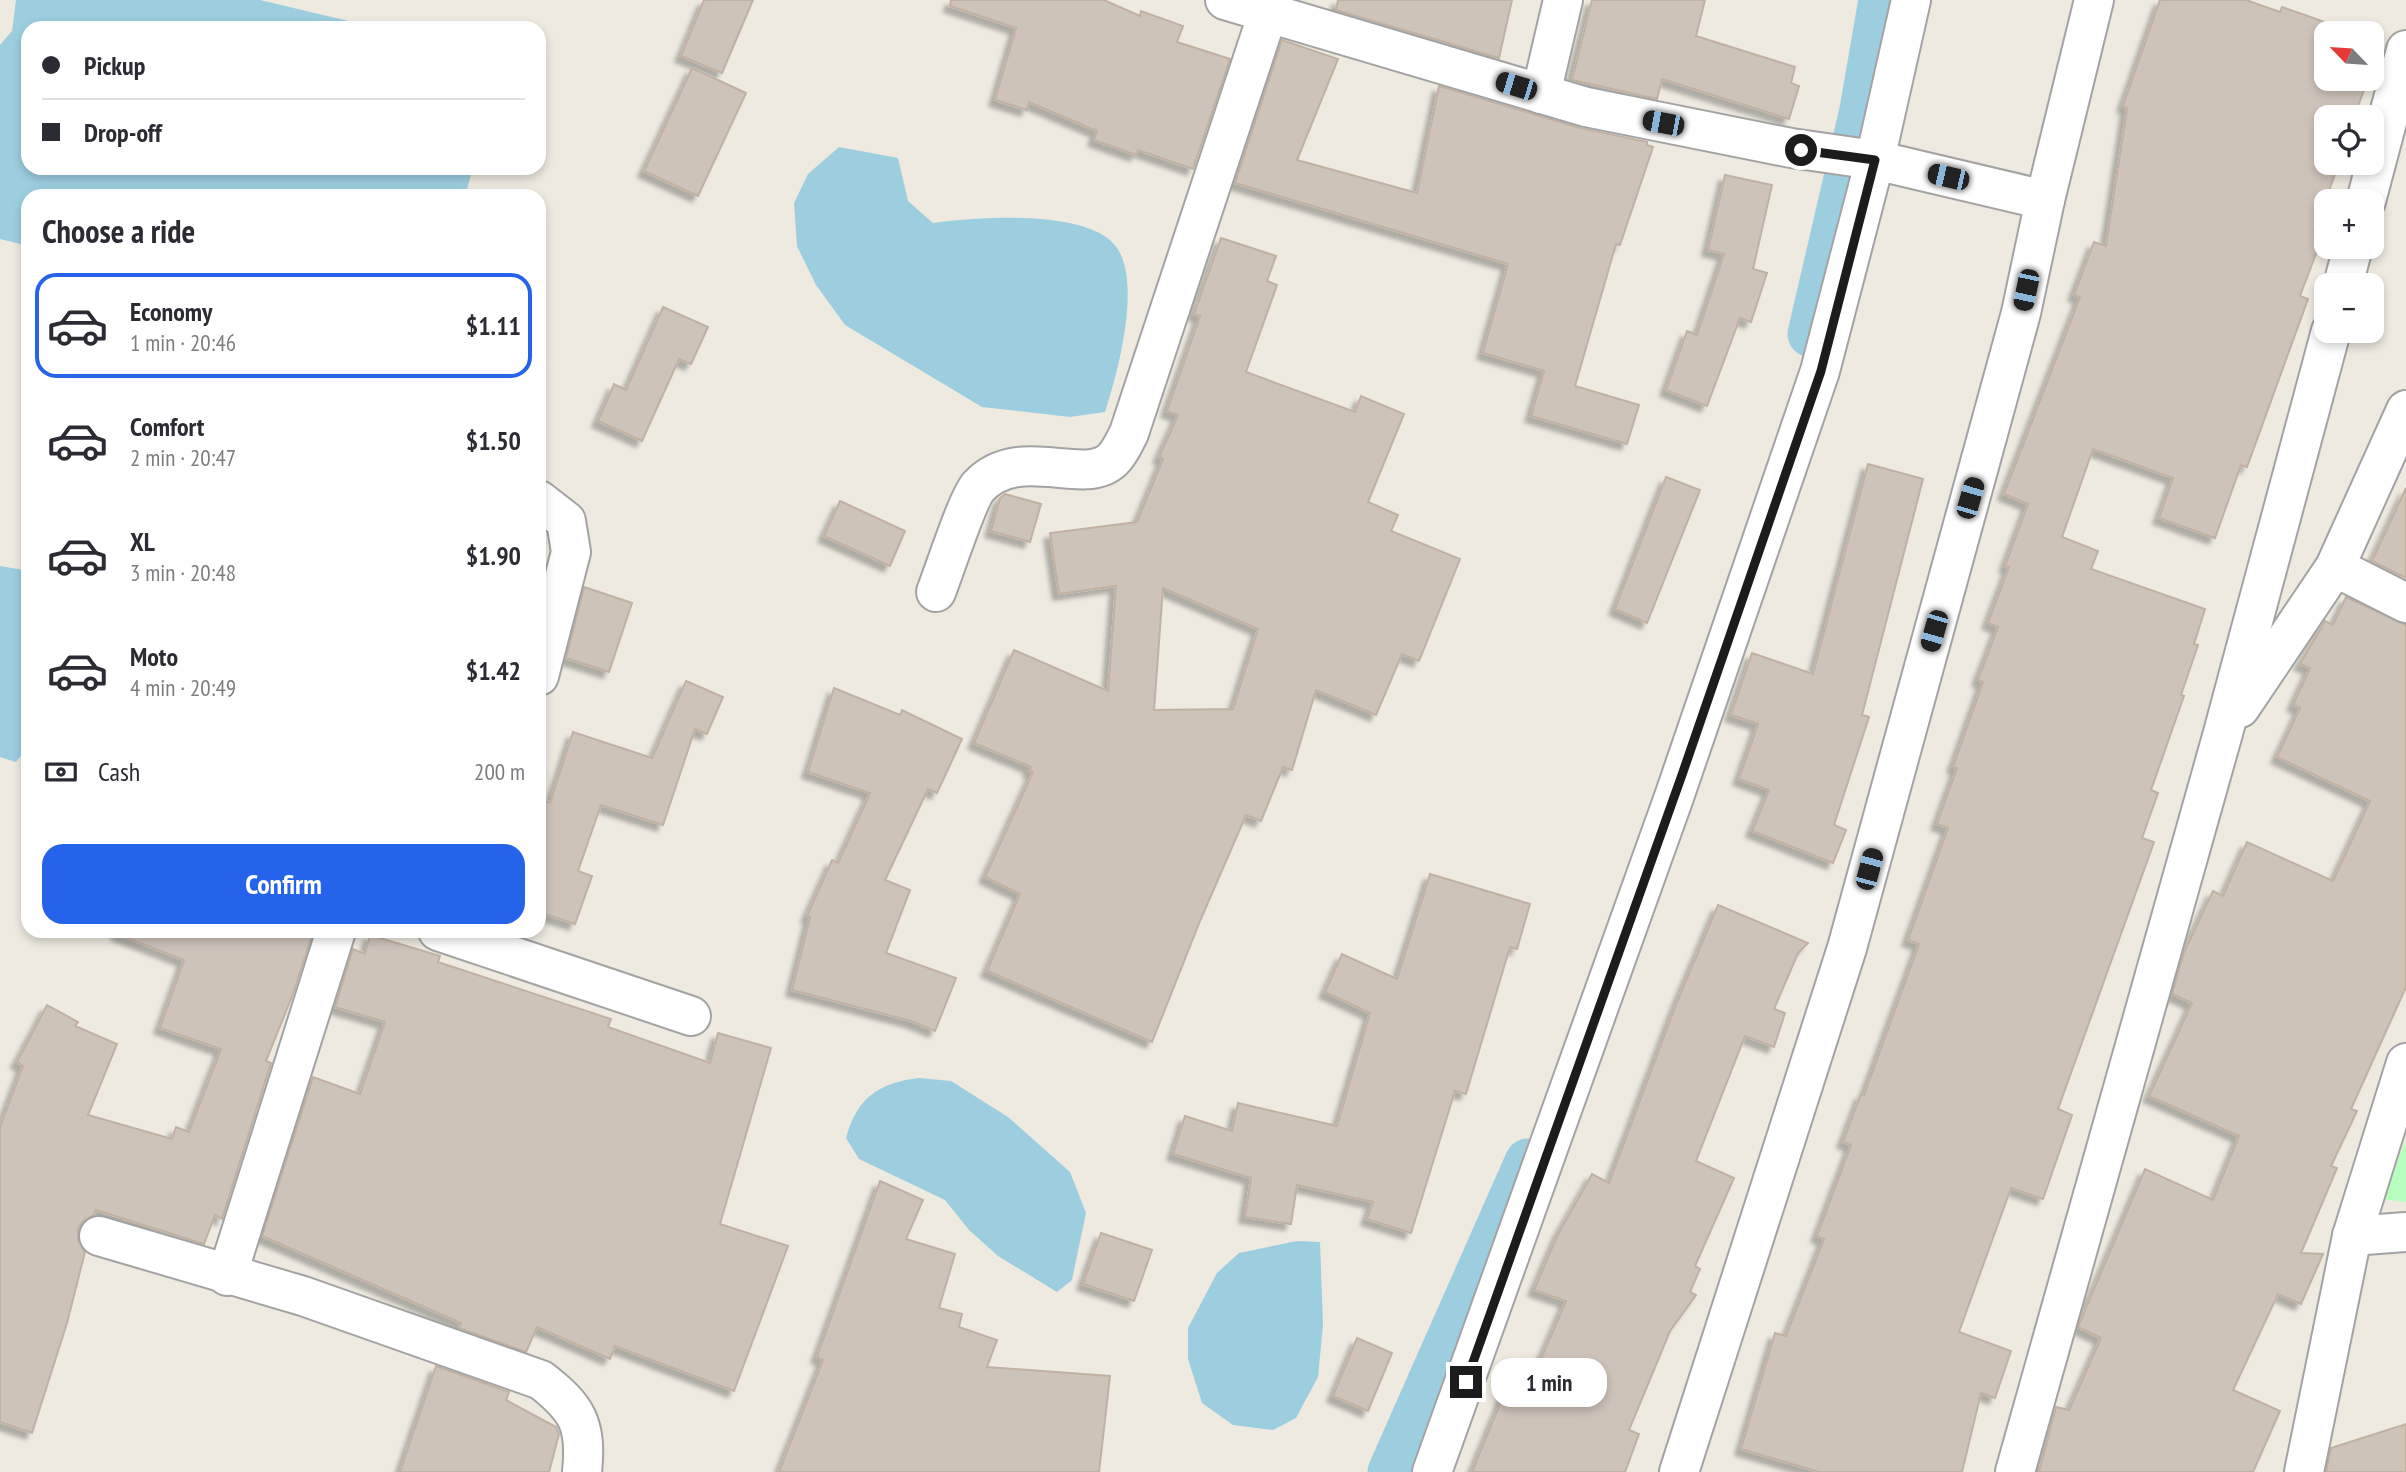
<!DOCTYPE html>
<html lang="en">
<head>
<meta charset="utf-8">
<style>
	:root { --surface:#fff; --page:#f2f2f3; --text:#2b2b33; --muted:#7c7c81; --line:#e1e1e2; --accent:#2563eb }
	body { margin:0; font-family:"PT Sans Narrow",sans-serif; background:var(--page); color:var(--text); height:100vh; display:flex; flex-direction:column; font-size:26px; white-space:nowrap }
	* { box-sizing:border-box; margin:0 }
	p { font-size:23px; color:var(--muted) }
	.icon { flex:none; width:38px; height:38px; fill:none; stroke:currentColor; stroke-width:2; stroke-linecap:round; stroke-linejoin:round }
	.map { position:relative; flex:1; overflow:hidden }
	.drawer { position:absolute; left:21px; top:189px; width:525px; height:749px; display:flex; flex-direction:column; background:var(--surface); border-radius:21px; box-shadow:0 4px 10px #0003 }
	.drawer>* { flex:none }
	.guide { position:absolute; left:21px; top:21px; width:525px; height:154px; border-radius:21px; box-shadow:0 4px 10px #0003; display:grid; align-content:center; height:154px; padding:0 21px; background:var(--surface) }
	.needle { width:46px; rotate:295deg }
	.fabs { position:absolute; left:2314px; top:21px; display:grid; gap:14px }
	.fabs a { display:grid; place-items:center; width:70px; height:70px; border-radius:14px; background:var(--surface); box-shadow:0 4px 10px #0003; font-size:35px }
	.end { position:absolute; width:32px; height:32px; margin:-16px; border:9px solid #1c1c1c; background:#fff; box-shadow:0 0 0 4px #fff }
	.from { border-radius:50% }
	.bubble { position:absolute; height:49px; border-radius:21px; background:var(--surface); box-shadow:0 4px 10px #0003; font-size:23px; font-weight:700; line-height:49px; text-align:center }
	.car { position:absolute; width:21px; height:42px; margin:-21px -10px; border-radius:9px; box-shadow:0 0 5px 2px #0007; background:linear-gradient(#222 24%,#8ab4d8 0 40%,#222 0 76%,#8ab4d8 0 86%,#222 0) }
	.guide b { display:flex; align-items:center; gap:24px; height:66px; font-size:26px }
	.guide b+b { border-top:2px solid var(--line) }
	.guide i { width:18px; height:18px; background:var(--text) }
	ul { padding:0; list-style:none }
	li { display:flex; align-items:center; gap:21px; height:105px; margin:0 14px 10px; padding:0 7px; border:4px solid transparent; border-radius:21px }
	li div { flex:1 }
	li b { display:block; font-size:26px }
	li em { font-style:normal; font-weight:700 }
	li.active { border-color:var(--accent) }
	li>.icon { width:63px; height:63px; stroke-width:1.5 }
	h2 { padding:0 21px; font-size:32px; line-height:84px }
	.pay { display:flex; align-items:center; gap:18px; height:77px; padding:0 21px; font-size:26px }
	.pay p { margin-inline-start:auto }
	.cta { display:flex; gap:14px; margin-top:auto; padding:14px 21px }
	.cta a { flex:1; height:80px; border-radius:21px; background:var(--accent); color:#fff; font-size:28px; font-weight:700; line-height:80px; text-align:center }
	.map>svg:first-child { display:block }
</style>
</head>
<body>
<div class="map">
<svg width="2406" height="1472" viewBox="0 0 2406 1472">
	<defs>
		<filter id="shadow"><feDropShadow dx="-6" dy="6" stdDeviation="2" flood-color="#0004"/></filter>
	</defs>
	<rect width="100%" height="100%" fill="#eeeae0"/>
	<!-- park -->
	<polygon fill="#b8fec0" points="2406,1141 2406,1202 2380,1199"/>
	<!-- water -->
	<g fill="#9ccee0">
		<polygon points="16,0 260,0 378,28 28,28 28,168 473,168 465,196 28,196 28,246 0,239 0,45 12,31"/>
		<path d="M839,147L898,158L908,201L933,223C977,217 1076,210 1111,241C1146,272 1117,375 1105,412L1070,417L982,407L845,325L816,285L797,246L794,203L808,174Z"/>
		<polygon points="0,566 23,570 28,577 28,747 16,762 0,757"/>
		<path d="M919,1078L951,1081L1008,1117L1070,1172L1086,1213L1072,1280L1057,1292L998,1256L969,1230L945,1200L859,1159L846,1138C857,1098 878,1083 919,1078Z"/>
		<polygon points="1297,1241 1320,1242 1323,1325 1318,1377 1296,1418 1273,1430 1233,1425 1202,1403 1188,1359 1188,1328 1217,1273 1239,1253"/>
	</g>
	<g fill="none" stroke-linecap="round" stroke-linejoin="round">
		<!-- canal -->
		<g stroke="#9ccee0" stroke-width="47">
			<polyline points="1811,334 1863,110 1882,0"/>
			<polyline points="1391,1472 1528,1162"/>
		</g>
	</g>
	<!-- building -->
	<g fill="#cec3b9" stroke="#c1b1a2" stroke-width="2" fill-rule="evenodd" filter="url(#shadow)">
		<polygon points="704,0 753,0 722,73 681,56"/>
		<polygon points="951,0 1104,0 1140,16 1141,11 1183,26 1177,42 1230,59 1193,169 1138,150 1136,155 1094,140 1097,131 1029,102 1027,110 995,100 1016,28 950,6"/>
		<polygon points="1338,0 1512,0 1499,58 1336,10"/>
		<polygon points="1592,0 1705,0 1696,36 1795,67 1791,83 1799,86 1789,119 1662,79 1657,99 1572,80"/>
		<polygon points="2160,0 2246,0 2280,12 2282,7 2356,33 2326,33 2326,79 2368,79 2354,117 2326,117 2326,163 2339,163 2314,232 2323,235 2300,296 2308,299 2247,467 2241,465 2215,538 2159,518 2173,478 2093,449 2062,537 2098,551 2091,569 2205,609 2194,644 2198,645 2181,695 2184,696 2151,790 2158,793 2142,838 2154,842 2058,1109 2072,1115 2043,1199 2011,1188 1959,1332 2011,1351 1995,1398 1981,1393 1962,1472 1819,1472 1741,1449 1775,1333 1786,1336 1824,1239 1817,1236 1851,1145 1843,1142 1861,1094 1864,1095 1919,944 1908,940 1948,828 1937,824 1957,768 1953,767 1983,682 1978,680 1998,627 1988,623 2009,567 2005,566 2028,504 2004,494 2080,297 2074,295 2094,242 2106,246 2127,108 2123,106"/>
		<polygon points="1282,40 1338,59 1297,160 1417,193 1439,86 1580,128 1647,142 1647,145 1653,147 1620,245 1616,244 1575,386 1639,405 1627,444 1531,416 1544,371 1483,353 1508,264 1235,183"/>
		<polygon points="692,68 746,93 698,196 644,171"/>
		<polygon points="1725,175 1772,185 1753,269 1767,273 1751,322 1740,318 1707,406 1666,390 1687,331 1697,335 1724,254 1708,250"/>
		<path d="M1221,238L1276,256L1267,281L1277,285L1246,372L1355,412L1361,396L1404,414L1368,502L1398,515L1391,531L1460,559L1419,661L1402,654L1376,715L1316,690L1292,770L1283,767L1261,821L1246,815L1200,921L1152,1042L987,971L1020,894L985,877L1033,772L1029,771L1031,767L974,743L1014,650L1108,691L1116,586L1059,594L1050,533L1137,522L1163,459L1159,457L1178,415L1167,411L1200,316L1194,314ZM1163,588L1258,629L1233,709L1154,710Z"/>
		<polygon points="663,307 708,327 691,364 679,359 642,441 598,421 614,384 626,390"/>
		<polygon points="1868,464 1923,479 1862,715 1869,717 1834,825 1846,830 1833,863 1752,831 1769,790 1739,779 1758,724 1731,715 1752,653 1813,674"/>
		<polygon points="1666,477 1700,490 1647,623 1615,609"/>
		<polygon points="2406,488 2406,578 2372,561"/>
		<polygon points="1005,494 1041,504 1030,542 991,531 1000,498"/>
		<polygon points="840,501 905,531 890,566 824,536"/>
		<polygon points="584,587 632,603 609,672 566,658"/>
		<polygon points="2346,597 2406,625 2406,987 2351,1109 2357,1111 2331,1166 2337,1168 2301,1253 2323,1254 2301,1304 2278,1294 2233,1390 2280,1411 2253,1472 2039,1472 2056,1407 2069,1410 2101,1338 2078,1327 2145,1169 2213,1200 2239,1136 2149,1096 2192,1003 2172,994 2184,952 2213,891 2223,896 2247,842 2333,881 2370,801 2277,757 2300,708 2293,705 2310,668 2300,664 2325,621 2333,625"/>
		<polygon points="686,681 723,697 707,734 695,729 663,825 601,805 578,871 592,876 575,924 539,912 539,799 550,803 573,732 652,758"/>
		<polygon points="834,688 900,715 902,710 962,739 937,793 928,789 885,880 910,890 886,953 956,978 935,1031 911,1021 792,990 810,917 807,916 832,860 838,863 870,793 808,772"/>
		<polygon points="1430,874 1530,904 1517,949 1510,947 1466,1094 1455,1091 1411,1233 1367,1219 1373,1202 1297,1185 1291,1224 1245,1217 1251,1178 1173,1154 1185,1116 1232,1131 1238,1103 1337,1126 1370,1013 1325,992 1342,954 1397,979"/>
		<polygon points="1718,905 1808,943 1798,953 1774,1009 1785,1013 1774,1047 1745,1036 1696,1161 1734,1178 1695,1266 1700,1269 1690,1292 1696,1295 1670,1331 1629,1430 1639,1434 1625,1472 1472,1472 1506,1389 1525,1396 1566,1301 1534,1290 1558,1234 1592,1174 1609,1183 1677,1002"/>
		<polygon points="118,931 313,932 293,994 266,1061 271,1063 222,1219 215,1215 204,1244 96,1210 94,1215 83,1221 78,1229 78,1240 85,1252 67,1323 32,1433 0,1422 0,1127 23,1066 17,1062 47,1005 78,1022 75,1026 117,1044 88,1115 172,1139 176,1127 189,1132 221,1049 160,1028 184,960 117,934"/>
		<polygon points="370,935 440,956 438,962 611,1019 608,1027 710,1063 718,1033 771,1048 720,1224 788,1246 734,1391 615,1346 610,1359 537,1327 526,1352 459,1328 461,1323 262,1236 313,1077 360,1094 385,1022 335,1007 353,949 365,954"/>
		<polygon points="880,1181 923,1200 906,1239 955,1254 939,1308 962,1314 959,1327 997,1340 987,1367 1110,1376 1099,1472 779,1472 823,1360 817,1357"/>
		<polygon points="1101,1233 1152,1250 1134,1301 1083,1284"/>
		<polygon points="1357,1338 1392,1353 1368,1411 1333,1396"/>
		<polygon points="436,1366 509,1392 506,1400 556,1427 559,1434 549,1472 400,1472"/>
		<polygon points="2406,1424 2406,1472 2326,1472 2331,1448"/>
	</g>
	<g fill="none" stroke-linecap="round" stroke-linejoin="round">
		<defs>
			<g id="minor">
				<polyline points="1225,0 1586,107 1791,148 1875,160 2045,200"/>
				<polyline points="1541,94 1563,0"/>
				<polyline points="2366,201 2406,50"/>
				<polyline points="2343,285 2353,247"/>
				<polyline points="539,500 566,521 571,552 539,676"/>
				<polyline points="2335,567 2406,603"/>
				<path d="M936,592C944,572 968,497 979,486C1021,442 1088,490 1115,457C1121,450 1125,441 1129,433L1268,13"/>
				<polyline points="2240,708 2335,567 2406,410"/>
				<polyline points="438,931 691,1016"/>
				<path d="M99,1236L303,1296L541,1380C577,1408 587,1424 582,1472"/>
				<polyline points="2352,1236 2406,1232"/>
				<polyline points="227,1276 336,931"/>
				<polyline points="1432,1472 1674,797 1820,371 1875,160 1911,0"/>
				<polyline points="1679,1472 1847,948 2021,313 2045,200 2094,0"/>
				<polyline points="2015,1472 2223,733 2331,331"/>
				<polyline points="2304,1472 2352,1236 2406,1063"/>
			</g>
		</defs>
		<!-- minor casing -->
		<use href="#minor" stroke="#a3a3a3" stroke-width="42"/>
		<!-- minor -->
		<use href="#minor" stroke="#fff" stroke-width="38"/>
	</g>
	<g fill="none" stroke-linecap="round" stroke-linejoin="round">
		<!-- route -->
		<polyline stroke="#1c1c1c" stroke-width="9" points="1466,1382 1683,772 1821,371 1875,160 1801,150"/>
	</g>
</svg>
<div class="fabs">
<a><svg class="needle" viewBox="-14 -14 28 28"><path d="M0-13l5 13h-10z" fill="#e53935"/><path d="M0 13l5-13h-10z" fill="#7c7c81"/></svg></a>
<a><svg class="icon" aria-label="locate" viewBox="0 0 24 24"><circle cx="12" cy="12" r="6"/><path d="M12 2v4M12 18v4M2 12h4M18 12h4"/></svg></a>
<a>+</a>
<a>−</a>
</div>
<i class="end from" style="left:1801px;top:150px"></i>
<i class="end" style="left:1466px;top:1382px"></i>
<div class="bubble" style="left:1491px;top:1358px;width:116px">1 min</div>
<i class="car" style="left:1516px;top:86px;rotate:287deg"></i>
<i class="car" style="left:1663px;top:123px;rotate:281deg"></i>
<i class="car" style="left:1948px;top:177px;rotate:283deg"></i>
<i class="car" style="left:2026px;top:290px;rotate:192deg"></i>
<i class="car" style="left:1970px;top:498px;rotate:16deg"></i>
<i class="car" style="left:1934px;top:631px;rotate:196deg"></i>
<i class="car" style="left:1869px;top:869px;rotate:15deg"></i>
<div class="guide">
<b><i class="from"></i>Pickup</b>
<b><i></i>Drop-off</b>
</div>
<section class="drawer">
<h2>Choose a ride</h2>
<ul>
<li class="active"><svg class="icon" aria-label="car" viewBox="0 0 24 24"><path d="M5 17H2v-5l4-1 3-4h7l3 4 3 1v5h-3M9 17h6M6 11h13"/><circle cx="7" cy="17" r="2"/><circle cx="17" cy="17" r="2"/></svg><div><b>Economy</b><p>1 min · 20:46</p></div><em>$1.11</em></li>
<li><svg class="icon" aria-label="car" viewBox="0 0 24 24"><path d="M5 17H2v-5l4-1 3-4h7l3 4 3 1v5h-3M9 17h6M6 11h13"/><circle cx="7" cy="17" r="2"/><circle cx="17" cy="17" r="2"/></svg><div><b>Comfort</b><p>2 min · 20:47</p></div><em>$1.50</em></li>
<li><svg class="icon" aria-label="car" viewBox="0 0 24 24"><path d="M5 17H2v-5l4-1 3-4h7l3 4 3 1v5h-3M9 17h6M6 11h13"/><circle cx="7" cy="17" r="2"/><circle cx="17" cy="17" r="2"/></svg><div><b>XL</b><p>3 min · 20:48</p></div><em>$1.90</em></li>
<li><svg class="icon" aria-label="car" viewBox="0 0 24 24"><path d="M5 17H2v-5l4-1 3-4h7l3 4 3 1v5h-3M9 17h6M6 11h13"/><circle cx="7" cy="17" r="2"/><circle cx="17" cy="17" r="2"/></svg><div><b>Moto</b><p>4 min · 20:49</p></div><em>$1.42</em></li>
</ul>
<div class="pay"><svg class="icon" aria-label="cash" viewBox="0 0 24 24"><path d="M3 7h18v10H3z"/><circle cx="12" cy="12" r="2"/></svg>Cash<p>200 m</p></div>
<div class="cta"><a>Confirm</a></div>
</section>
</div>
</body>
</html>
